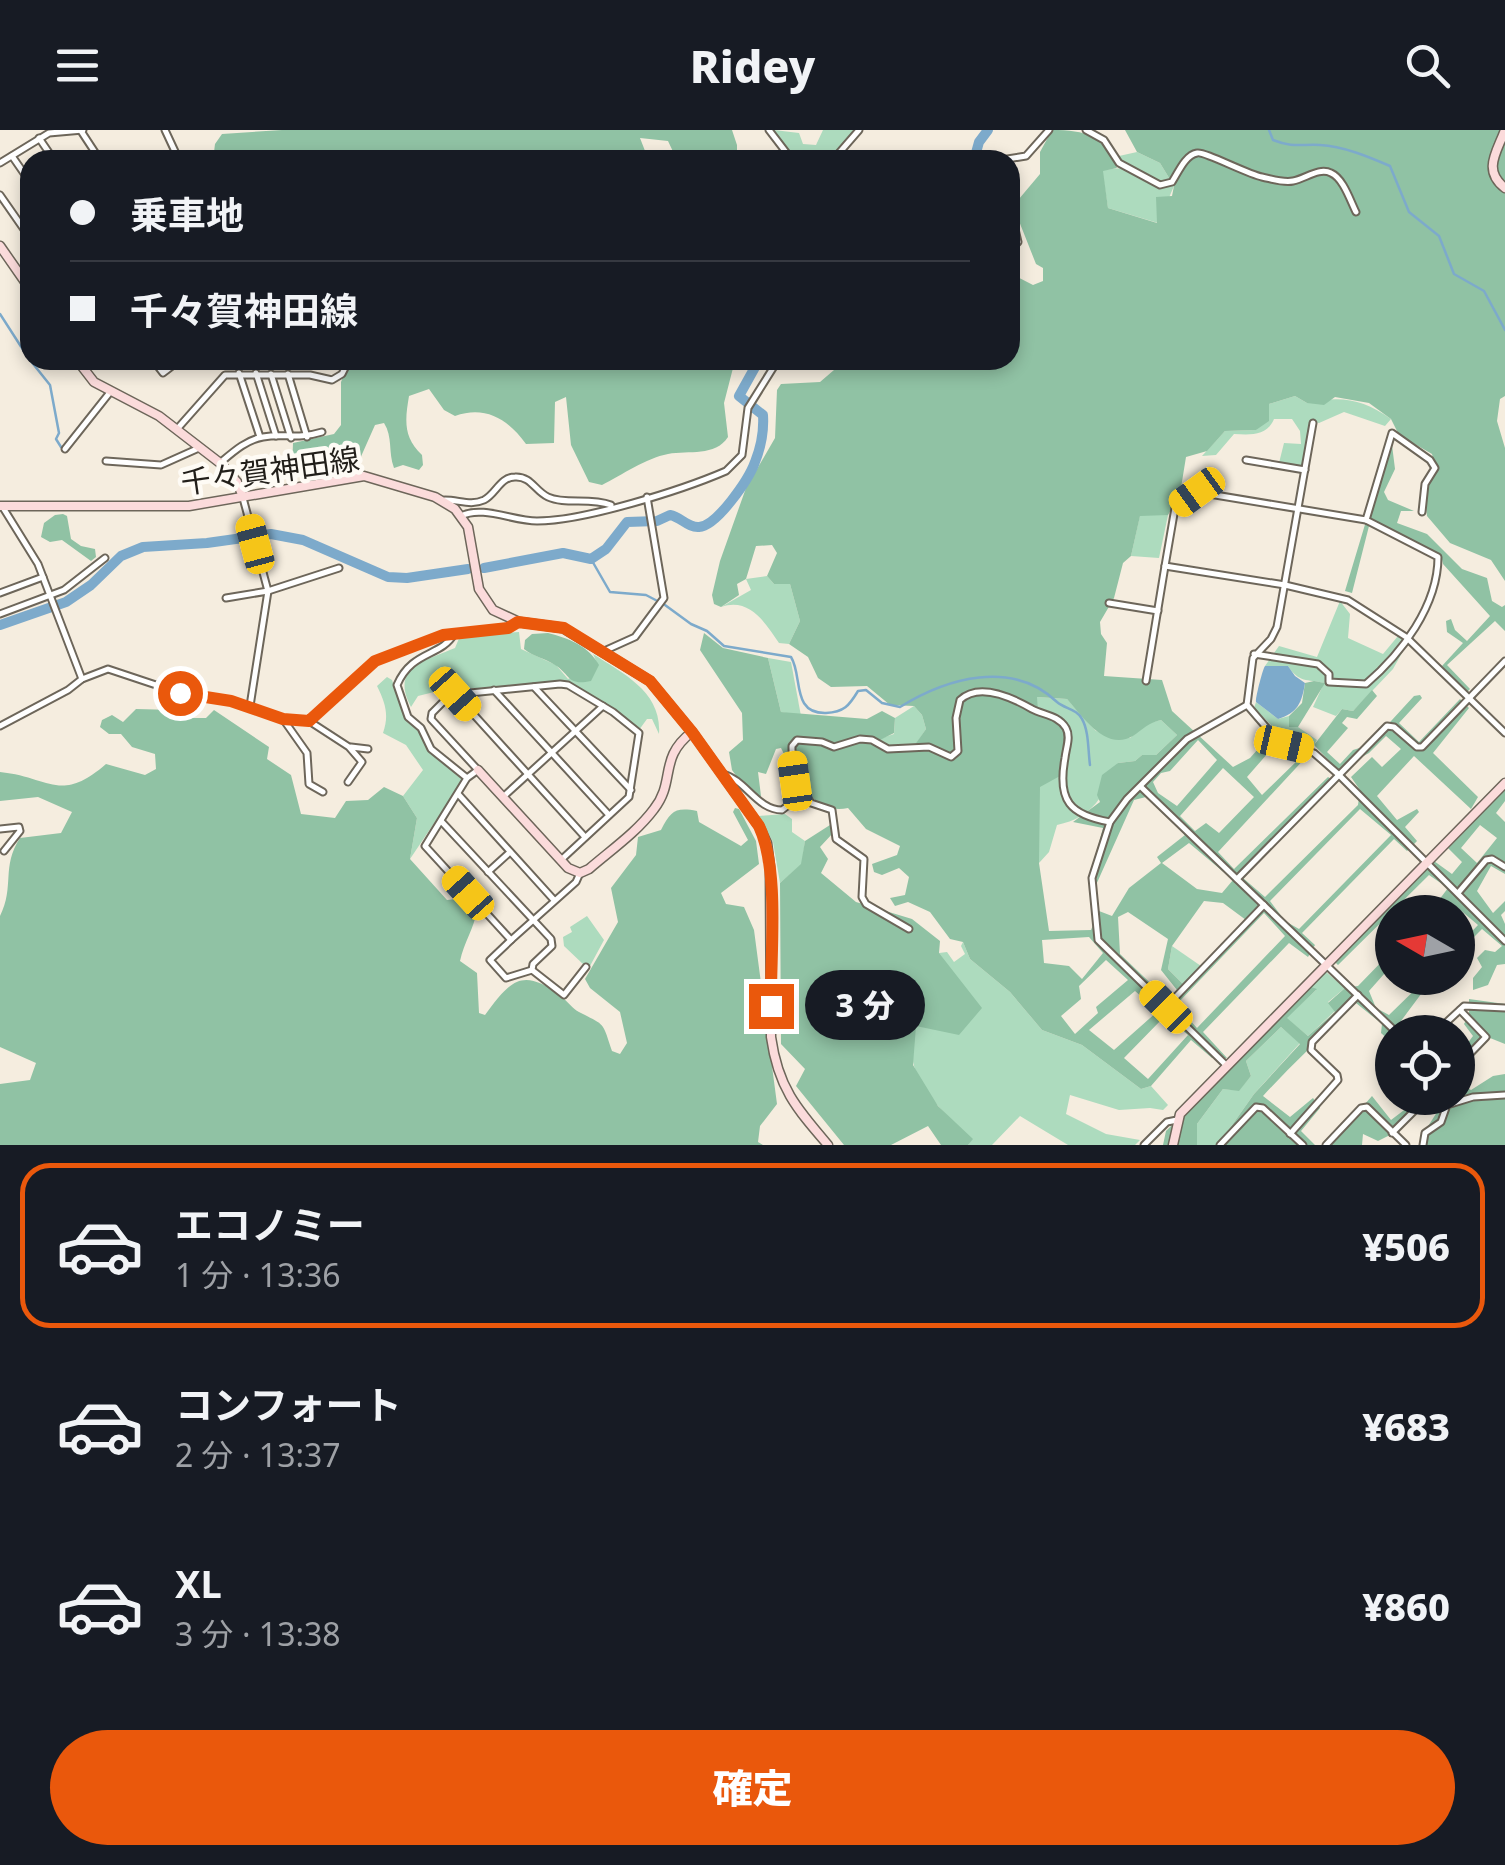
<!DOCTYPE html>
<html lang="ja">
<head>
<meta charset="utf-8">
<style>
	:root { --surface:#171b24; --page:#20242c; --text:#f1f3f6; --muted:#9ea1a6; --line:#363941; --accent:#ea580c }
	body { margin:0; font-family:"Noto Sans","Noto Sans JP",sans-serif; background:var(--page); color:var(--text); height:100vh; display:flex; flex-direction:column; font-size:38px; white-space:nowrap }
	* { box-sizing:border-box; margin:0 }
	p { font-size:32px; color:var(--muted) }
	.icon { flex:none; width:55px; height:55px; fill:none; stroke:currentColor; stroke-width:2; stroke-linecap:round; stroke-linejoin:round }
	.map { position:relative; height:1015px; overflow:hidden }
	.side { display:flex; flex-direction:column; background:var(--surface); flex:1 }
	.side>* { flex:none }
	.banner { position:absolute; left:20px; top:20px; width:1000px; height:220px; border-radius:30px; box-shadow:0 5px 15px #0003; display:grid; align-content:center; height:220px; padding:0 50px; background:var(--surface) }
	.needle { width:65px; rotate:279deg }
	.fabs { position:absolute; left:1375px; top:765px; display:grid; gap:20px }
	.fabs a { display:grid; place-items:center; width:100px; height:100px; border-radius:50%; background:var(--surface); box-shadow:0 5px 15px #0003; font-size:50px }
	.end { position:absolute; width:45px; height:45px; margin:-22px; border:12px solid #ea580c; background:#fff; box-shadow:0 0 0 5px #fff }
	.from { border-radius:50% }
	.bubble { position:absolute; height:70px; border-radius:35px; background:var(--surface); box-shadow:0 5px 15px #0003; font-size:32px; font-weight:800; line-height:70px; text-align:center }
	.car { position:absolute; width:30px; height:60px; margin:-30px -15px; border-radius:12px; box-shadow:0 0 8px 2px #0007; background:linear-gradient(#f5c518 24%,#345 0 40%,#f5c518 0 76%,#345 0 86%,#f5c518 0) }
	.banner b { display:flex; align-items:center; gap:35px; height:95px; font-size:38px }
	.banner b+b { border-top:2px solid var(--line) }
	.banner i { width:25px; height:25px; background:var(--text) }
	ul { padding:18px 0 0; list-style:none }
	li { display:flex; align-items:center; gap:30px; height:165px; margin:0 20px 15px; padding:0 30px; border:5px solid transparent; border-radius:30px }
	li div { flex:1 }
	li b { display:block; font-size:38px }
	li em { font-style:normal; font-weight:800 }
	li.selected { border-color:var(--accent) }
	li>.icon { width:90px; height:90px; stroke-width:1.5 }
	.button { display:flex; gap:20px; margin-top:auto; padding:20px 50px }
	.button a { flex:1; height:115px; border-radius:60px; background:var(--accent); color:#fff; font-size:40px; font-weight:800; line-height:115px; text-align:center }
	header { display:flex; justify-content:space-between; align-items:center; height:130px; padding:0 50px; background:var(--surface); font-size:45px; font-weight:800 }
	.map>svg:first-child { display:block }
</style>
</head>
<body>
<header><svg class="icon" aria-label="menu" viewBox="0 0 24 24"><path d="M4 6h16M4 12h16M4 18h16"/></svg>Ridey<svg class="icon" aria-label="search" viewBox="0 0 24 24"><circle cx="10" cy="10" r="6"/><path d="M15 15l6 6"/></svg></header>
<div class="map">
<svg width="1505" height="1015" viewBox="0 0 1505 1015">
	<rect width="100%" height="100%" fill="#f5eddf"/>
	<!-- green -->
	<g fill="#addbbe">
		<polygon points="774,0 799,3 803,14 816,15 823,0 855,0 829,30 795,30"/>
		<polygon points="1137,22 1160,33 1174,56 1158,93 1108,78 1102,40 1122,38 1119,26"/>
		<path d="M1295,266L1307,273C1341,265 1363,269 1391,289L1385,296L1344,282L1319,293L1311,291L1303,336L1279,333L1284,313L1301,314L1300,301L1292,289H1274C1267,306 1251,305 1234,304L1216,325L1202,326L1225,301L1256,300L1269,274Z"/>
		<polygon points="1140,385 1168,385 1159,428 1131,426"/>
		<path d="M767,446L774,454H790L800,491L789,514L779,513C765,492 749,467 721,477L751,460L746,449Z"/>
		<path d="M1340,471L1350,484L1348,508L1383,524L1398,506L1407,514L1393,539L1353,581L1342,579L1336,586L1313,577L1324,553C1307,549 1299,553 1288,536H1265L1279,516L1317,527Z"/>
		<path d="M519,502L521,519L556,535L568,549L598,535L593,524C624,544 662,562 659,604L652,589H647L639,600L611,578L566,553L442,560L418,566L411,577C390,537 424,531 455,518L460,506Z"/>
		<polygon points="768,528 791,532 801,586 781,582"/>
		<path d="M387,547L392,550L405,589L419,601L438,630L463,650L410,729L417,688L403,666L423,640L406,615L383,603C389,586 386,574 377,556Z"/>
		<path d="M1037,567L1067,569L1096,601L1130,608L1148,593L1161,590L1177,605L1156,625H1142L1135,631L1118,633C1103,666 1094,687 1057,695L1049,722L1039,733Z"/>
		<polygon points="1256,572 1278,589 1289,586 1289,597 1298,597 1317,610 1314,615 1283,607 1254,578"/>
		<polygon points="914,576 922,585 926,599 914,617 892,617 879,609 894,604 895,588"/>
		<polygon points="785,684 792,689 792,702 805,711 802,734 780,753 773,712 759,686"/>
		<polygon points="587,786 604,810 590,836 584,835 564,816 563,807 572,802 570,797"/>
		<path d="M963,812L970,829L1010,862L1042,900L1082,915L1141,959L1151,956L1168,975L1163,980L1150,978L1119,980L1070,965L1066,984L1106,1004L1140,1010L1135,1015H1068L1020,986L992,1015H968L972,1009C951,989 923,966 914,936C906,910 930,850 939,823L947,822L954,832L965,824L961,816Z"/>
		<polygon points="1172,816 1201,836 1183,854 1168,839"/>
		<polygon points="1326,842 1345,858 1328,872 1335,881 1308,906 1286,888 1316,860 1311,857"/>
		<polygon points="1281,897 1300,913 1254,964 1218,1015 1197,1015 1197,994 1223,959 1239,960 1251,946 1246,931"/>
	</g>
	<!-- forest -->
	<g fill="#90c2a4" fill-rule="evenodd">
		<polygon points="282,0 732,0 737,15 737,30 677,30 668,11 640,8 647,26 660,30 213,30 215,14 222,4"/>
		<path d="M1052,0C1086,0 1104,6 1117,38L1103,41L1108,78L1157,93L1156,67L1172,66L1174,56L1160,33L1137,22L1125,0H1505V266L1500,269L1497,291L1505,318V451L1491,430L1450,413L1427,386L1424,358L1436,340L1432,324L1399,305L1391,289L1369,273L1335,267L1324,275L1307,273L1295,266L1269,274V291L1256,300L1225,301L1207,321L1186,327L1180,364L1168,385L1140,386L1131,426L1123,433L1114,468L1100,492L1101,504L1107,513L1104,546L1162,550L1172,581L1233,637L1250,628L1266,610L1275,615L1247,647L1262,665L1300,628L1298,622L1308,625L1218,722L1234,739L1328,647L1336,652L1243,748L1265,767L1358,675L1360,660L1351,647L1372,627L1382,637L1401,619L1386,606L1369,623L1338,640L1314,615L1342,579L1353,581L1372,560L1377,566L1357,589L1347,587L1342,593L1348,598L1327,622L1340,634L1353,620L1369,615L1414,566L1420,565L1422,568L1399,593L1419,612L1460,569L1469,578L1433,623L1478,667L1471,679L1414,626L1377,666L1397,690L1417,679L1419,682L1405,697L1417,711L1407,721L1394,709L1302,803L1315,815L1308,827L1289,813L1203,902L1227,928H1212L1191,910L1151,956L1141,959L1082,915L1042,900L1010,862L970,829L963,812L950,809L930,782L908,772L895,776L890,768L905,765L909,747L899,738L882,745L874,742L872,734L897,725L900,716L866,699L848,678C812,686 794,644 781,618L776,619L766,644L758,642L761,666L752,668L732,640L729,622L743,610L742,583L700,520L704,503L723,518L768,528L781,582L867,589L882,581L895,588L894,603L880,610L892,617L914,616L926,599L922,585L914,576L890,575L867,556L831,557L818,548L808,527L789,514L800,491L790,454H774L767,446L777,423L772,415L756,416L746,449L737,454L739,465L721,477L714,474L712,465L720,431L746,358L775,308L777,260L781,254L820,252L834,240L869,238L881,230H1010V143L1033,155L1043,151V138L1036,134L1013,76L1040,44V22ZM1037,567L1067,569C1083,587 1106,622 1133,606C1143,599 1148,593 1161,590L1177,605L1156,625H1142L1135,631L1118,633L1102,645L1097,665L1100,672L1073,692L1103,698L1089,750L1096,755L1134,670L1146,667L1185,705L1157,727L1161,733L1129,758L1112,786L1099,781L1091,800L1049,801L1039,733L1040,657L1060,646L1066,609L1063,597L1038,580ZM1198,610L1217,630L1177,676L1158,663L1153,652L1161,643L1170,641ZM1223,638L1254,667L1219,703L1206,693L1195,701L1180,686ZM1360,679L1391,705L1299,799L1285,791L1270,771ZM1189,713L1233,750L1222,763L1197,759L1162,733ZM1204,771L1223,773L1246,790L1183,854L1168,839L1172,816ZM1128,782L1168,809L1161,840L1177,860L1167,869L1120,824L1118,787ZM1264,783L1285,806L1197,898L1176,875ZM1089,807L1103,823L1082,849L1069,836L1044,833L1042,810ZM1106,830L1128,850L1096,877L1098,883L1075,904L1061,886L1081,869L1079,856ZM1135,861L1158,881L1114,920L1089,900ZM1165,886L1188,905L1148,949L1124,928Z"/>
		<path d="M350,230H731L733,238L724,273L728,307C715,327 689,320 668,324C646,328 622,345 602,355L589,352L571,315L566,267L555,272L554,313L526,314C508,289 485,275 455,286L444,280L429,259L409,266C405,290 403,307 422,325L423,335L419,340L403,335L394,338C388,322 393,307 384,293L375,295L359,331L350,336L292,338L293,313L334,304L341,295V252Z"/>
		<polygon points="1392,315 1395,339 1384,362 1388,370 1414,381 1401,381 1397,393 1427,404 1462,439 1487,448 1492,471 1502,477 1505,475 1505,501 1495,491 1447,535 1470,559 1467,562 1442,536 1463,513 1447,502 1446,491 1451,489 1455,500 1467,511 1490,486 1443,434 1441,425 1375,393 1369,396 1352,463 1345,461 1388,318"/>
		<polygon points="63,384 67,386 71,409 81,416 95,419 96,427 91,431 62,410 50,412 41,407 44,393 55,385"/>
		<path d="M548,503C568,508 589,516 599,535L591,551C567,556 571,545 555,535C545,528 534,527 524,519L525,510L532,504Z"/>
		<polygon points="1314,551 1325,553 1298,597 1289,597 1289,586 1302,573 1305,553"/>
		<path d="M136,579L174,580L187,588H206L214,580L269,617L267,629L291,645L301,684L335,688L346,671L368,670L384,657L403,666L417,688L410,729L447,770L465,768L477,780C474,799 464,812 460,831L477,843L479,883L485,885C511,850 522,837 561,866C567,871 573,879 579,882C606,896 602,891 612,921L620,924L627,913L620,882L590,858L585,849L618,792L611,758L636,725L638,707L661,700C671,681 675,677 697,681L699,692L741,716L748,710L733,682L735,678L739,679L756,711L759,734L721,763L726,774L744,777L754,800L777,974L760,996L758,1012L763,1015H0V954L30,950L36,933L0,917V786C15,756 1,737 20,708L61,703L72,682L38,667L0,671V642C50,647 60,674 106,634L145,645L156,639L155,624L132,617L121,604H109L100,597L102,590L112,585L123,592Z"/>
		<path d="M1505,659V671L1496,683L1505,692V744L1491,736L1477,761L1493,783L1505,771V781L1501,785L1505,794V834L1497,835L1488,855L1473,860V848L1482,837L1477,828L1485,820L1495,822L1502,816L1482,799L1458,823V816L1478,795L1452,773L1442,782H1430L1448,758L1429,745L1338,835L1333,830L1434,731L1452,744L1462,732L1448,718ZM1480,695L1497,708L1477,733L1461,718Z"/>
		<polygon points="830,695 833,703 820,717 828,729 821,743 856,772 912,789 940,811 939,823 982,878 959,905 916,896 913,935 938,976 973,1009 968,1015 941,1015 928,996 891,1015 844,1015 796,956 805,939 781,914 780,753 801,734 805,711"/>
		<path d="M1392,821V835L1369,861L1376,878L1389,885L1427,848H1433L1398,895L1405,902H1392V913L1381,903L1382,894L1356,873C1325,904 1293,933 1263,966L1290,987L1313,968L1320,978L1301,1001L1315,1015H1218L1254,964L1300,914L1281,897L1246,931L1251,946L1239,961L1223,959L1197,994V1015H1163L1166,1001L1311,857L1317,859L1287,888L1308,906L1335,882L1328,873L1345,858L1358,856Z"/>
		<polygon points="1469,869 1505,874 1505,914 1490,908 1463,938 1459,953 1471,960 1493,946 1505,944 1505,1015 1425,1015 1425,1001 1446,968 1458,968 1458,926 1473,906 1464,894 1469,885"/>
		<polygon points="1372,966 1391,990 1420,968 1432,968 1400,1000 1378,1011 1363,1004 1362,1015 1329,1015"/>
	</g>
	<!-- water -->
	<path fill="#7daacb" d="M1265,536H1288L1295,546L1305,553C1302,572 1298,583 1278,589L1256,572C1255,569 1263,538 1265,536Z"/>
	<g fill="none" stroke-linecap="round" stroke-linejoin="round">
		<!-- stream -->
		<g stroke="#7daacb" stroke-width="2.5">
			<path d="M1269,0L1273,10C1293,18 1301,14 1320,15C1343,16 1369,27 1390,36L1409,82L1439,106L1454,144L1484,161L1505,200"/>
			<polyline points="0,184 29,229"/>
			<polyline points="30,230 50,255 59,303 56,309 61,317"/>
			<path d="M591,429L610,462L646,465L665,475L691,494L707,501L724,516L791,527C803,546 791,584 826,583C844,582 849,576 858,561L866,560L882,573L900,577C947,548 1012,529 1057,572C1065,579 1077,579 1082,589C1089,601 1088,621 1090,635"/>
		</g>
		<!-- river -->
		<g stroke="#7daacb" stroke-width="10">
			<polyline points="974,30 979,12 988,0"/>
			<path d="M484,438L563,423L591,429L606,419L627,392L657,391L670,385C681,387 688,398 699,397C717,396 749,349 755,332C761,317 764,301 763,285L739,266L759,230"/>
			<polyline points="0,495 66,472 91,455 121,426 143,417 207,413 271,404 303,410 388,447 407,448 468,439"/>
		</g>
		<defs>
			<g id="street">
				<polyline points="165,0 179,30"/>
				<polyline points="769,0 792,30"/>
				<path d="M1086,0L1104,10L1119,33L1160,55L1172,52C1178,43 1185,25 1197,23C1204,21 1247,44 1262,47C1272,49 1283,53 1293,51C1305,49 1319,37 1331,43C1343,48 1350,70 1356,82"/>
				<polyline points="81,1 100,30"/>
				<polyline points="39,8 54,30"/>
				<polyline points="12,26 30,52"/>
				<polyline points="833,30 859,0"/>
				<polyline points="1001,30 1026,26 1049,0"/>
				<polyline points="0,33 49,3 83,0"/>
				<polyline points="0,65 30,108"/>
				<polyline points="1010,97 1015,99 1018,112 1010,120"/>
				<polyline points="153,230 163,243 180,230"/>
				<polyline points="239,243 260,307"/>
				<polyline points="256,243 276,306"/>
				<polyline points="271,244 291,308"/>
				<polyline points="288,244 307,307"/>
				<polyline points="1313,293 1277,497 1271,509 1253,528 1247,575 1278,611 1314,623 1338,644 1505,811"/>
				<polyline points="178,298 225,245 310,245 332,250 342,244 349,230"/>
				<polyline points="65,319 111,261"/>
				<polyline points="1246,330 1305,340"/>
				<polyline points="106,331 161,335 199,318"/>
				<path d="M220,333C233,322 246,310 263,307C285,303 296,310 322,302"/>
				<polyline points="243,368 268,461 250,576"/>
				<path d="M445,370C459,370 471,376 484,370C496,364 500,347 515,347C531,346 535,361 548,367C565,375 590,367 611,375"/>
				<polyline points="2,376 38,434 82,549"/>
				<path d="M461,386C482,375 513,391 537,391C584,391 682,360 726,341L742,325L748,278L778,230"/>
				<polyline points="1366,390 1392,303 1430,330 1435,338 1425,354 1422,382"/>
				<polyline points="0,463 43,447"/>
				<polyline points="226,468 268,461 339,438"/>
				<polyline points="1109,473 1158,481"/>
				<polyline points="0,484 64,460 105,428"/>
				<path d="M454,504C441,527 412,520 397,555L408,587L421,598L431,619L467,648"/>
				<polyline points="604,521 635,507 664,468 647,367"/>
				<path d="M1254,524L1318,534L1329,544V552L1366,554C1401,524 1438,476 1438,427L1366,390L1197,362L1175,378L1165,436L1285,455L1348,470L1406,507L1505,603"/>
				<polyline points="1146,551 1165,436"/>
				<polyline points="534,557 631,660"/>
				<polyline points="494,560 609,685"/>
				<polyline points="456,565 585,707"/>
				<polyline points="283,589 307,623 309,654 323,662"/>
				<polyline points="309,591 349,617 362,632 348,652"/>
				<polyline points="0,596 68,560 82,549 108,539 180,563 231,571 283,589 309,591 375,531 443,505 508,498 519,492"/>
				<polyline points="351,617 368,619"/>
				<path d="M723,644C746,650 757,680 782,680C805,666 791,638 792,616L797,610L822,612L834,617L860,609L872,610L888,619L929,617L951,627L958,621L956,588L960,570C979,552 1013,568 1032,579C1043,585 1058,585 1066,598C1071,607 1066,618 1065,628C1057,671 1070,685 1110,692"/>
				<polyline points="1141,657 1396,902"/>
				<polyline points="796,658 802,659 811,673 832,680 836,709 864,729 862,767 866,774 909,799"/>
				<polyline points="459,665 554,770"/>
				<polyline points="503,667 603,576"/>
				<polyline points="441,691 551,809 552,816 533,834 532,840 564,865 586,837"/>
				<polyline points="0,699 19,697 20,701 4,721"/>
				<polyline points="561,730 629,667 639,603 613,582 568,555 560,554 450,565 432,583 431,589 478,640 467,648 425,716 511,810 576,752 580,743"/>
				<polyline points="488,742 510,722"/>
				<polyline points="1237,749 1387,596 1394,597 1417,617 1422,617 1505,531"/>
				<polyline points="1458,763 1486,730 1492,729 1505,737"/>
				<polyline points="511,810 490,830 506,848 532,840"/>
				<polyline points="1166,877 1264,775"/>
				<polyline points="1436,902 1464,876 1505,878"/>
				<polyline points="1227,936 1098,810 1092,748 1110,692 1127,669 1187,609 1247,575"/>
				<polyline points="1458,936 1486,907 1460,880"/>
				<polyline points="1392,1003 1427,968"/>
				<polyline points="1290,1004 1338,950 1337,945 1311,920 1312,912 1358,865"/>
				<polyline points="1144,1015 1167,992 1177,990"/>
				<polyline points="1220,1015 1256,977 1263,978 1303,1015"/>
				<polyline points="1326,1015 1361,978 1367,977 1406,1015"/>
				<polyline points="1423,1015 1425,1003 1441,992 1447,975 1473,967 1505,965"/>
			</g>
			<g id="secondary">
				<path d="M1505,0C1497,22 1482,40 1505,58"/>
				<polyline points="0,116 30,159"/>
				<polyline points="77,230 94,252 159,286 220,333 237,352 243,367"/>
				<path d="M0,376H189L364,346L435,367L455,379L468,397L479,459L493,480L519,492L563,498L650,551L692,602L759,696L767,713L770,737L771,907C778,957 796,978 828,1015"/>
				<path d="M478,640L568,738L580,743L589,739C611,720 637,702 654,679C676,651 658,628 692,602"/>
				<polyline points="1173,1015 1180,984 1505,653"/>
			</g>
		</defs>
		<!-- street casing -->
		<use href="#street" stroke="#6d665a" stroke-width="9"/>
		<!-- secondary casing -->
		<use href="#secondary" stroke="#6d665a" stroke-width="11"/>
		<!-- street -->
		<use href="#street" stroke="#fff" stroke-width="5"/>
		<!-- secondary -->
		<use href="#secondary" stroke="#fbdbdb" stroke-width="8"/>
	</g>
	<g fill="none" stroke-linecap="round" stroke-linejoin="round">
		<!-- route -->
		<path stroke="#ea580c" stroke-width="12" d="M180,563L231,571L283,589L309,591L375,531L443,505L508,498L518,492L564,498L650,551L692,602L759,696C780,741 770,825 771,876"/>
	</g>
	<g text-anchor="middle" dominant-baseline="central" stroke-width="9" stroke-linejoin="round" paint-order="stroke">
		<!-- street labels -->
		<g font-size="30" fill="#221f1a" stroke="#fefbf5">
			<text transform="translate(270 340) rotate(-8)">千々賀神田線</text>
		</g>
	</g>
</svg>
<div class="fabs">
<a><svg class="needle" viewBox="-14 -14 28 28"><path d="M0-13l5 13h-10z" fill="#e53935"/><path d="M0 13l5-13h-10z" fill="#9ea1a6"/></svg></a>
<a><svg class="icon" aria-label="locate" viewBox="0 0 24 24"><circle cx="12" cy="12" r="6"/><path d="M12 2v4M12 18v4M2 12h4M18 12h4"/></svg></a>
</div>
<i class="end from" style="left:180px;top:563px"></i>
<i class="end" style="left:771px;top:876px"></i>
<div class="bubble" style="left:805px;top:840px;width:120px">3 分</div>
<i class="car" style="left:1197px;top:362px;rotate:234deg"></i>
<i class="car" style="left:255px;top:414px;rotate:345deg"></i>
<i class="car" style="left:455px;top:564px;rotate:138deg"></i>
<i class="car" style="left:1284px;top:614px;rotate:103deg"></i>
<i class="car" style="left:795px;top:651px;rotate:352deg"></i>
<i class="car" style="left:468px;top:763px;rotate:318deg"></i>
<i class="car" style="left:1166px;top:877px;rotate:315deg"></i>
<div class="banner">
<b><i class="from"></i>乗車地</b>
<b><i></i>千々賀神田線</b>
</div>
</div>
<section class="side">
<ul>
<li class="selected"><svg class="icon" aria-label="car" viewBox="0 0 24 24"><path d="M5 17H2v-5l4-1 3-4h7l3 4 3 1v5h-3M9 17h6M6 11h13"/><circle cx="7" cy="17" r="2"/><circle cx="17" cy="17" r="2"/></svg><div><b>エコノミー</b><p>1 分 · 13:36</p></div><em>¥506</em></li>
<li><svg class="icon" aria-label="car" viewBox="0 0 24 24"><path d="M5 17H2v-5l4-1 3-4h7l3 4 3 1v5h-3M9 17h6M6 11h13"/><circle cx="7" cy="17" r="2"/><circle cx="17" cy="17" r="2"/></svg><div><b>コンフォート</b><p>2 分 · 13:37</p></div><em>¥683</em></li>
<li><svg class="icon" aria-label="car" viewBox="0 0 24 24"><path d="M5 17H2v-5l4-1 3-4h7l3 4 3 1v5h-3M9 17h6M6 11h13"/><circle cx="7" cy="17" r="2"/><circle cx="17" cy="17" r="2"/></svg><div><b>XL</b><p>3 分 · 13:38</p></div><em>¥860</em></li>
</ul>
<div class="button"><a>確定</a></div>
</section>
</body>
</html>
